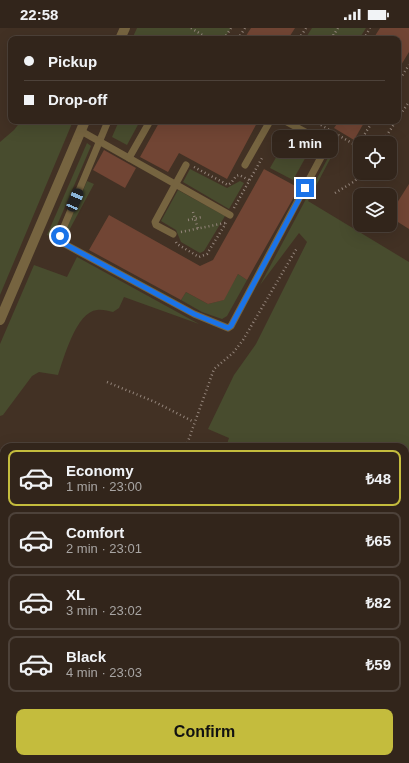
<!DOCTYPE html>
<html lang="en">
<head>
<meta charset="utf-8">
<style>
	:root { --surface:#32251b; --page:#3a2d24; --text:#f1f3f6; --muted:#a8a5a3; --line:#4d423a; --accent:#c4bc3d }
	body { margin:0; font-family:Helvetica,sans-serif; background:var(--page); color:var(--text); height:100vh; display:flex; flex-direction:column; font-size:15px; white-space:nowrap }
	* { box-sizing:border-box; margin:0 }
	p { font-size:13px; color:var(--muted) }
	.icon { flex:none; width:22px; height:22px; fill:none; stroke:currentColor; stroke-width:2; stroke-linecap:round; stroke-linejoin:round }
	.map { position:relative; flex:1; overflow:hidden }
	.details { position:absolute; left:0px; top:415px; width:409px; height:320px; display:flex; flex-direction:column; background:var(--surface); border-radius:12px 12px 0 0; box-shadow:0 4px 16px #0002,0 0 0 1px var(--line) }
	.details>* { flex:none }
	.hud { position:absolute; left:8px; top:8px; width:393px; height:88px; border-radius:8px; box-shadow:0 4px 16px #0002,0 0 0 1px var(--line); display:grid; align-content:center; height:88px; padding:0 16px; background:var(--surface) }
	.buttons { position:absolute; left:353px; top:108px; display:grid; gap:8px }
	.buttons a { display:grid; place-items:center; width:44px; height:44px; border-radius:8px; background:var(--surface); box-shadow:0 4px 16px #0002,0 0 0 1px var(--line); font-size:20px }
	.end { position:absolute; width:18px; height:18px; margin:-9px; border:5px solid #1a73e8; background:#fff; box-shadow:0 0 0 2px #fff }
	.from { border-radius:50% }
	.bubble { position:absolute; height:28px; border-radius:8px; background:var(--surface); box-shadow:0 4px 16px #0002,0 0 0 1px var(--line); font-size:13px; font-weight:600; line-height:28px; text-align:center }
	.car { position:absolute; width:12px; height:24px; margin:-12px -6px; border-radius:5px; box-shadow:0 0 3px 1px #0007; background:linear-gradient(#222 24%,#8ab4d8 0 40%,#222 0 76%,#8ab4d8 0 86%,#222 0) }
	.hud b { display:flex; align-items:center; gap:14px; height:38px; font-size:15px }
	.hud b+b { border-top:1px solid var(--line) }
	.hud i { width:10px; height:10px; background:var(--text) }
	ul { padding:7px 0 0; list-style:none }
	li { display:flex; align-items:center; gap:12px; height:56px; margin:0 8px 6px; padding:0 8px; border:2px solid var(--line); border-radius:8px }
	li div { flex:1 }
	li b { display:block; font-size:15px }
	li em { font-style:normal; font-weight:600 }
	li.on { border-color:var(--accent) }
	li>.icon { width:36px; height:36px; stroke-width:1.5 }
	.primary-button { display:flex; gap:8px; margin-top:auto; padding:8px 16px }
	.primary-button a { flex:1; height:46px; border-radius:8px; background:var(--accent); color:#111; font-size:16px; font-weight:600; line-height:46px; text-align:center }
	.status { display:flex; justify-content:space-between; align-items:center; height:28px; padding:0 20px; background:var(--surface); direction:ltr }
	.status svg { height:11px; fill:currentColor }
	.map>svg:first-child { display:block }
</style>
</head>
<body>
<div class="status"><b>22:58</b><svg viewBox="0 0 49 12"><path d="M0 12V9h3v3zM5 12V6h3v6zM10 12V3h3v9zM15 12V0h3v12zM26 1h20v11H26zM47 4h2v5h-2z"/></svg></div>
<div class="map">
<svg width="409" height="735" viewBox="0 0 409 735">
	<rect width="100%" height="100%" fill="#423124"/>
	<!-- green -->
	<g fill="#484c2e">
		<polygon points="137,0 231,0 224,11 148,11 143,8 141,11 132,11"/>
		<polygon points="312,0 366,0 359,11 305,11"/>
		<polygon points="21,93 73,93 0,267 0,114 14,102"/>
		<polygon points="119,93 140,93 127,117 112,109"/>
		<polygon points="291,103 313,116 293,152 270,140"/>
		<polygon points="337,113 339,114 308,173 409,234 409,469 405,476 405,419 226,419 229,410 208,401 234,347 256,316 307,214 299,205 260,257"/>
		<polygon points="87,115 91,118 52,209 47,207"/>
		<polygon points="190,141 227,160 240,153 244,155 229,181 183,154"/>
		<polygon points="87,153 94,156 65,210 63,209"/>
		<polygon points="178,162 225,188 204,223 200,225 181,214 176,202 161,193"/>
		<path d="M77,229L199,296L124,269L119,280L113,284C108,283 102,281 97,282C76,284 64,330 58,347L39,344L32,348L3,387L0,388V316L34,237L67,249Z"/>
		<polygon points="238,246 247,252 227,288 222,291 202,284 181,272 186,264 208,276 223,272"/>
		<polygon points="409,500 409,563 405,561 405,507"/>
	</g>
	<!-- building -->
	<g fill="#714534">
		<polygon points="251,0 295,0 288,11 244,11"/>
		<polygon points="380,0 409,0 409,24 398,42 398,11 373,11"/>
		<polygon points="160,93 258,93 227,151 179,125 168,144 140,129"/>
		<polygon points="339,93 365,93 354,112 334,100"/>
		<polygon points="104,122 136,140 125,160 93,142"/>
		<polygon points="264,141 299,160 247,252 238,246 224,272 208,276 186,264 181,272 89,222 109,187 200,238 213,232"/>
		<polygon points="409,156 409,201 390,189 390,186"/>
	</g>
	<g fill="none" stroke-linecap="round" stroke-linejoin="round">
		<!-- path -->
		<g stroke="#94857b" stroke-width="2.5" stroke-dasharray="1 3" stroke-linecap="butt">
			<polyline points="191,0 209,11"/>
			<polyline points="333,7 339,11"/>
			<polyline points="224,11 231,0"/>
			<polyline points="238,11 245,0"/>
			<polyline points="299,11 306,0"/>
			<polyline points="331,11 338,0"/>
			<polyline points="364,11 370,0"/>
			<polyline points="398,54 409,37"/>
			<polyline points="398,90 409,74"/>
			<polyline points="314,93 357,118 373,93"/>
			<polyline points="382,115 396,93"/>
			<polyline points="194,139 228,157 231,155 236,148 239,147 249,152"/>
			<polyline points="335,165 355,153 362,145"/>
			<polyline points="234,180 262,130"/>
			<polyline points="193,184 198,201"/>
			<polyline points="188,192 202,189"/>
			<polyline points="181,204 225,195"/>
			<polyline points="176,214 177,216 199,229 207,226 226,195"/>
			<polyline points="107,354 155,374 194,394"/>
			<polyline points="186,419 214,341 233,325 243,312 297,220"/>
			<polyline points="405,573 409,575"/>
		</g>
		<!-- service -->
		<g stroke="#766440" stroke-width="7">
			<polyline points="108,93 60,208 61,214 194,286 228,300 231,298 327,118 326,115 285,93"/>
			<polyline points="81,103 230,187"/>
			<polyline points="129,130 150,93"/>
			<polyline points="245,137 270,93"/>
			<polyline points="173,206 156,197 155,194 186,137"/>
		</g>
		<!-- minor -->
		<g stroke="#766440" stroke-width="10">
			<polyline points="120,11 125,0"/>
			<polyline points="0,292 85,93"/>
			<polyline points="0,431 4,432"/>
			<polyline points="405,491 409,485"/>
		</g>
	</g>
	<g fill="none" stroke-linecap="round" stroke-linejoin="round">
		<!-- route -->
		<polyline stroke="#1a73e8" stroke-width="5" points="60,208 61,214 194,286 228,300 231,298 305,160"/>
	</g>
</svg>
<div class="buttons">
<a><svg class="icon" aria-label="locate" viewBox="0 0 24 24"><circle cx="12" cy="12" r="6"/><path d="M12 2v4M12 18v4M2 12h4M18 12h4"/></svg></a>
<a><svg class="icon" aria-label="layers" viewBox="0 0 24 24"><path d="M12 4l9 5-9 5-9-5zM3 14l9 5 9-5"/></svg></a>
</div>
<i class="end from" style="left:60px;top:208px"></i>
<i class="end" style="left:305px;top:160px"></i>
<div class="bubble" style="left:272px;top:102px;width:66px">1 min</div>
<i class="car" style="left:75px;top:172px;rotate:23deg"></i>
<div class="hud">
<b><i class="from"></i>Pickup</b>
<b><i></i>Drop-off</b>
</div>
<section class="details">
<ul>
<li class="on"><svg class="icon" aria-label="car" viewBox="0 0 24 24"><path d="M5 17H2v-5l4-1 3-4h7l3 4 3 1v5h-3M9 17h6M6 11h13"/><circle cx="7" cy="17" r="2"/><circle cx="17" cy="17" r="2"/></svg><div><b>Economy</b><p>1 min · 23:00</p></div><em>₺48</em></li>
<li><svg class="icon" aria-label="car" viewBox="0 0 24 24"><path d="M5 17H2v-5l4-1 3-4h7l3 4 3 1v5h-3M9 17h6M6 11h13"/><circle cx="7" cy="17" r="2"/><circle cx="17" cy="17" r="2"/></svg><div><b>Comfort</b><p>2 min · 23:01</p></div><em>₺65</em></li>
<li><svg class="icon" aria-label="car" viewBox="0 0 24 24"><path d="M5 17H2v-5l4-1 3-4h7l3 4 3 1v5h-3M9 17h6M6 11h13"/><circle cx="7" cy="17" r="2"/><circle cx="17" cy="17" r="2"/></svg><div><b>XL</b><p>3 min · 23:02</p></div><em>₺82</em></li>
<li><svg class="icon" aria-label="car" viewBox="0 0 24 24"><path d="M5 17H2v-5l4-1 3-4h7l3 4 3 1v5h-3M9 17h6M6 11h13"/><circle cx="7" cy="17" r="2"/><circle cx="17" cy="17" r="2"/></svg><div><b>Black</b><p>4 min · 23:03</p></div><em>₺59</em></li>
</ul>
<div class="primary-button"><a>Confirm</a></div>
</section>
</div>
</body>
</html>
